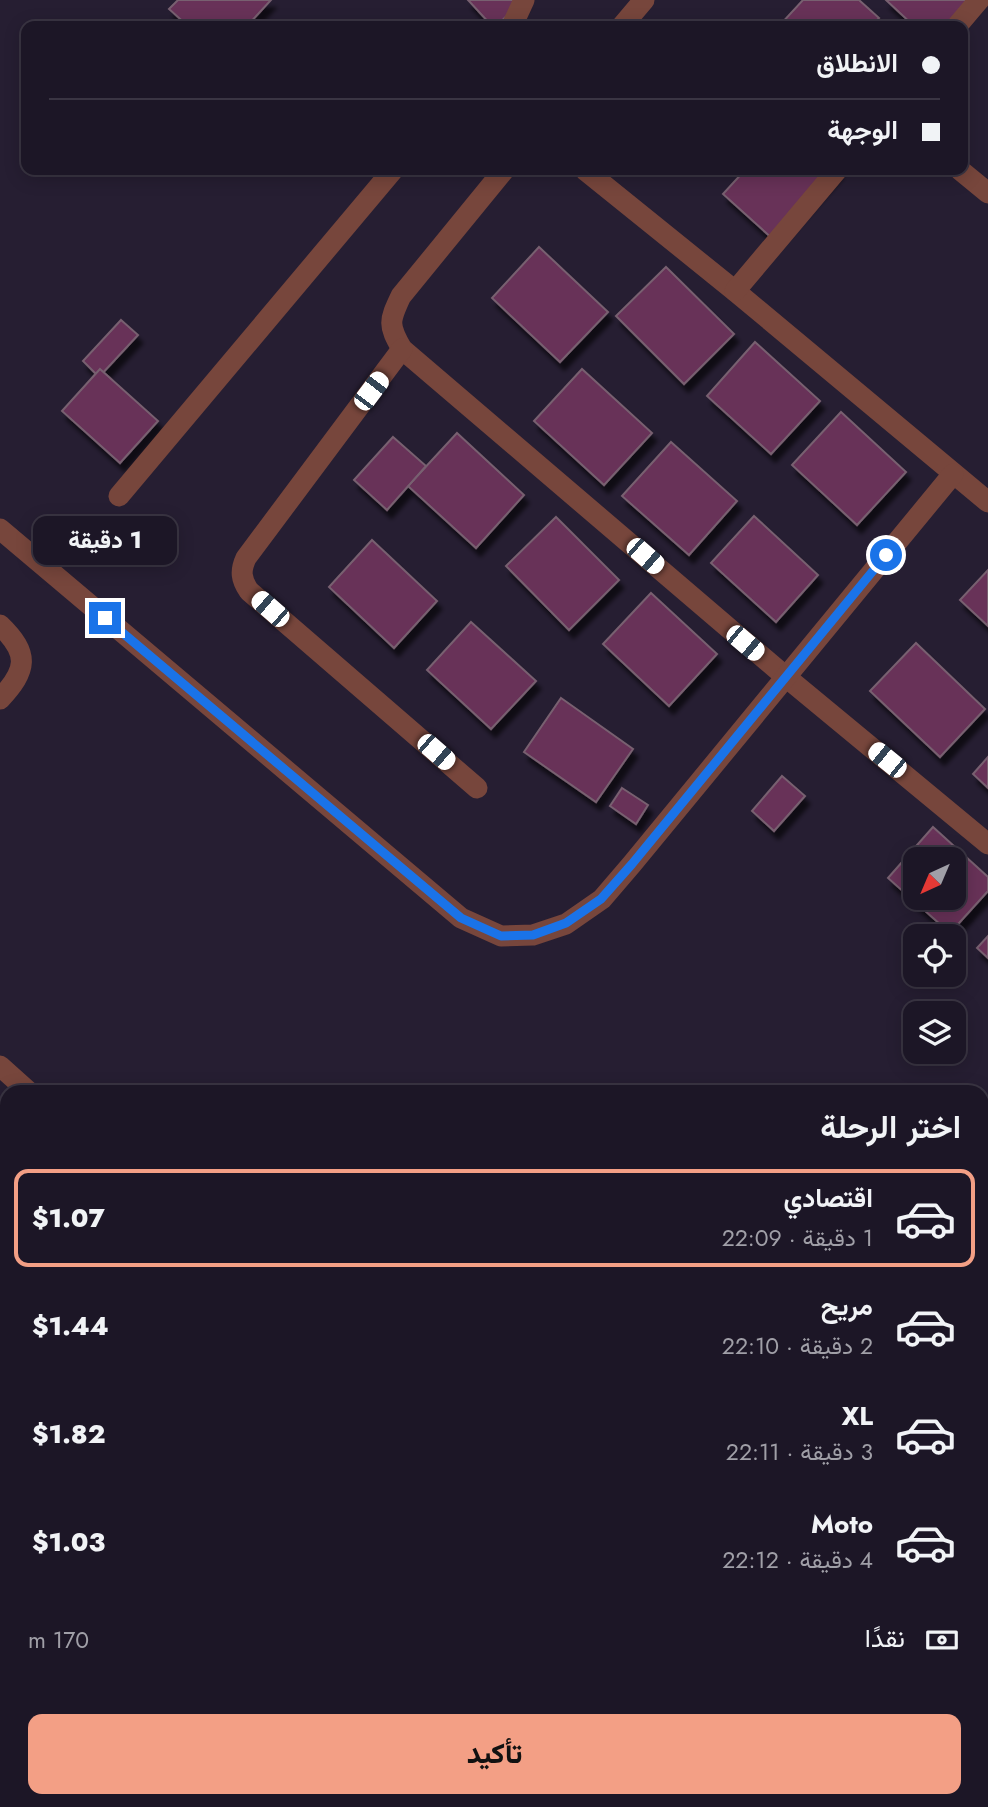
<!DOCTYPE html>
<html lang="ar">
<head>
<meta charset="utf-8">
<style>
	:root { --surface:#1c1626; --page:#292332; --text:#f1f3f6; --muted:#a09fa7; --line:#3a3543; --accent:#f39f85 }
	body { margin:0; font-family:Jost,Vazirmatn,sans-serif; background:var(--page); color:var(--text); direction:rtl; height:100vh; display:flex; flex-direction:column; font-size:26px; white-space:nowrap }
	* { box-sizing:border-box; margin:0 }
	p { font-size:23px; color:var(--muted) }
	.icon { flex:none; width:38px; height:38px; fill:none; stroke:currentColor; stroke-width:2; stroke-linecap:round; stroke-linejoin:round }
	.map { position:relative; flex:1; overflow:hidden; direction:ltr }
	.drawer { position:absolute; left:0px; top:1085px; width:989px; height:723px; display:flex; flex-direction:column; background:var(--surface); border-radius:21px 21px 0 0; box-shadow:0 4px 18px #0003,0 0 0 2px var(--line); direction:rtl }
	.drawer>* { flex:none }
	.top-card { position:absolute; left:21px; top:21px; width:947px; height:154px; border-radius:14px; box-shadow:0 4px 18px #0003,0 0 0 2px var(--line); direction:rtl; display:grid; align-content:center; height:154px; padding:0 28px; background:var(--surface) }
	.needle { width:46px; rotate:224deg }
	.controls { position:absolute; left:903px; top:847px; display:grid; gap:14px }
	.controls a { display:grid; place-items:center; width:63px; height:63px; border-radius:14px; background:var(--surface); box-shadow:0 4px 18px #0003,0 0 0 2px var(--line); font-size:35px }
	.end { position:absolute; width:32px; height:32px; margin:-16px; border:9px solid #1a73e8; background:#fff; box-shadow:0 0 0 4px #fff }
	.from { border-radius:50% }
	.bubble { position:absolute; height:49px; border-radius:14px; background:var(--surface); box-shadow:0 4px 18px #0003,0 0 0 2px var(--line); font-size:23px; font-weight:800; line-height:49px; text-align:center; direction:rtl }
	.car { position:absolute; width:21px; height:42px; margin:-21px -10px; border-radius:9px; box-shadow:0 0 5px 2px #0007; background:linear-gradient(#fff 24%,#345 0 40%,#fff 0 76%,#345 0 86%,#fff 0) }
	.top-card b { display:flex; align-items:center; gap:24px; height:66px; font-size:26px }
	.top-card b+b { border-top:2px solid var(--line) }
	.top-card i { width:18px; height:18px; background:var(--text) }
	ul { padding:0; list-style:none }
	li { display:flex; align-items:center; gap:21px; height:98px; margin:0 14px 10px; padding:0 14px; border:4px solid transparent; border-radius:14px }
	li div { flex:1 }
	li b { display:block; font-size:26px }
	li em { font-style:normal; font-weight:800 }
	li.active { border-color:var(--accent) }
	li>.icon { width:63px; height:63px; stroke-width:1.5 }
	h2 { padding:0 28px; font-size:32px; line-height:84px }
	.pay { display:flex; align-items:center; gap:18px; height:77px; padding:0 28px; font-size:26px }
	.pay p { margin-inline-start:auto }
	.cta { display:flex; gap:14px; margin-top:auto; padding:14px 28px }
	.cta a { flex:1; height:80px; border-radius:14px; background:var(--accent); color:#111; font-size:28px; font-weight:800; line-height:80px; text-align:center }
	.map>svg:first-child { display:block }
</style>
</head>
<body>
<div class="map">
<svg width="988" height="1807" viewBox="0 0 988 1807">
	<defs>
		<filter id="shadow"><feDropShadow dx="4.5" dy="8" stdDeviation="2" flood-color="#0009"/></filter>
	</defs>
	<rect width="100%" height="100%" fill="#261e32"/>
	<g fill="none" stroke-linecap="round" stroke-linejoin="round">
		<!-- stream -->
		<g stroke="#454f5b" stroke-width="12">
			<polyline points="982,1491 988,1492"/>
			<polyline points="0,1537 7,1538"/>
		</g>
	</g>
	<!-- building -->
	<g fill="#673058" stroke="#786070" stroke-width="2" fill-rule="evenodd" filter="url(#shadow)">
		<polygon points="178,0 271,0 247,26 188,26 169,9"/>
		<polygon points="468,0 524,0 496,26 492,26"/>
		<polygon points="803,0 859,0 879,18 871,26 779,26"/>
		<polygon points="886,0 976,0 952,26 914,26"/>
		<polygon points="745,170 838,170 774,240 723,194"/>
		<polygon points="539,247 608,312 560,362 492,298"/>
		<polygon points="666,267 734,334 684,384 616,316"/>
		<polygon points="121,320 138,335 99,377 83,361"/>
		<polygon points="755,342 820,401 771,454 707,396"/>
		<polygon points="100,369 158,421 120,463 62,411"/>
		<polygon points="582,369 652,433 604,485 534,421"/>
		<polygon points="841,412 906,472 857,525 792,465"/>
		<polygon points="457,433 524,495 476,548 408,486"/>
		<polygon points="393,437 426,466 387,510 354,480"/>
		<polygon points="671,442 737,501 689,555 622,496"/>
		<polygon points="754,516 818,575 776,622 711,563"/>
		<polygon points="556,517 619,580 569,630 506,566"/>
		<polygon points="372,540 437,601 394,648 329,587"/>
		<polygon points="988,570 988,626 960,600"/>
		<polygon points="651,593 717,654 669,706 603,644"/>
		<polygon points="471,622 536,681 491,729 427,670"/>
		<polygon points="916,643 985,709 940,757 870,691"/>
		<polygon points="561,698 633,749 596,802 524,752"/>
		<polygon points="988,757 988,788 973,774"/>
		<polygon points="782,776 805,796 774,831 752,811"/>
		<polygon points="622,788 648,805 636,824 610,806"/>
		<path d="M933,827L988,877V891L950,933L888,878ZM915,859H954V898H915Z"/>
		<polygon points="988,936 988,958 977,948"/>
		<polygon points="7,1114 7,1151 0,1145 0,1122"/>
	</g>
	<g fill="none" stroke-linecap="round" stroke-linejoin="round">
		<!-- minor -->
		<g stroke="#77463c" stroke-width="21">
			<polyline points="512,26 524,0"/>
			<polyline points="622,26 644,0"/>
			<polyline points="957,26 979,0"/>
			<path d="M504,170L401,296C389,321 388,325 402,349L786,677L988,844"/>
			<polyline points="585,170 735,291 988,502"/>
			<polyline points="960,170 988,193"/>
			<polyline points="735,291 837,170"/>
			<path d="M402,349L246,558C240,571 241,579 249,591L477,788"/>
			<polyline points="119,496 393,170"/>
			<polyline points="0,529 461,918 501,936 533,935 566,924 602,899 632,864 953,474"/>
			<path d="M0,625C30,654 27,670 0,699"/>
			<polyline points="0,1066 29,1092"/>
		</g>
	</g>
	<g fill="none" stroke-linecap="round" stroke-linejoin="round">
		<!-- route -->
		<polyline stroke="#1a73e8" stroke-width="9" points="105,618 461,918 501,936 533,935 566,923 601,899 632,864 886,555"/>
	</g>
</svg>
<div class="controls">
<a><svg class="needle" viewBox="-14 -14 28 28"><path d="M0-13l5 13h-10z" fill="#e53935"/><path d="M0 13l5-13h-10z" fill="#a09fa7"/></svg></a>
<a><svg class="icon" aria-label="locate" viewBox="0 0 24 24"><circle cx="12" cy="12" r="6"/><path d="M12 2v4M12 18v4M2 12h4M18 12h4"/></svg></a>
<a><svg class="icon" aria-label="layers" viewBox="0 0 24 24"><path d="M12 4l9 5-9 5-9-5zM3 14l9 5 9-5"/></svg></a>
</div>
<i class="end from" style="left:886px;top:555px"></i>
<i class="end" style="left:105px;top:618px"></i>
<div class="bubble" style="left:33px;top:516px;width:144px">1 دقيقة</div>
<i class="car" style="left:371px;top:391px;rotate:37deg"></i>
<i class="car" style="left:645px;top:556px;rotate:131deg"></i>
<i class="car" style="left:270px;top:609px;rotate:311deg"></i>
<i class="car" style="left:745px;top:643px;rotate:130deg"></i>
<i class="car" style="left:436px;top:752px;rotate:131deg"></i>
<i class="car" style="left:887px;top:760px;rotate:309deg"></i>
<div class="top-card">
<b><i class="from"></i>الانطلاق</b>
<b><i></i>الوجهة</b>
</div>
<section class="drawer">
<h2>اختر الرحلة</h2>
<ul>
<li class="active"><svg class="icon" aria-label="car" viewBox="0 0 24 24"><path d="M5 17H2v-5l4-1 3-4h7l3 4 3 1v5h-3M9 17h6M6 11h13"/><circle cx="7" cy="17" r="2"/><circle cx="17" cy="17" r="2"/></svg><div><b>اقتصادي</b><p>1 دقيقة · 22:09</p></div><em>$1.07</em></li>
<li><svg class="icon" aria-label="car" viewBox="0 0 24 24"><path d="M5 17H2v-5l4-1 3-4h7l3 4 3 1v5h-3M9 17h6M6 11h13"/><circle cx="7" cy="17" r="2"/><circle cx="17" cy="17" r="2"/></svg><div><b>مريح</b><p>2 دقيقة · 22:10</p></div><em>$1.44</em></li>
<li><svg class="icon" aria-label="car" viewBox="0 0 24 24"><path d="M5 17H2v-5l4-1 3-4h7l3 4 3 1v5h-3M9 17h6M6 11h13"/><circle cx="7" cy="17" r="2"/><circle cx="17" cy="17" r="2"/></svg><div><b>XL</b><p>3 دقيقة · 22:11</p></div><em>$1.82</em></li>
<li><svg class="icon" aria-label="car" viewBox="0 0 24 24"><path d="M5 17H2v-5l4-1 3-4h7l3 4 3 1v5h-3M9 17h6M6 11h13"/><circle cx="7" cy="17" r="2"/><circle cx="17" cy="17" r="2"/></svg><div><b>Moto</b><p>4 دقيقة · 22:12</p></div><em>$1.03</em></li>
</ul>
<div class="pay"><svg class="icon" aria-label="cash" viewBox="0 0 24 24"><path d="M3 7h18v10H3z"/><circle cx="12" cy="12" r="2"/></svg>نقدًا<p>170 m</p></div>
<div class="cta"><a>تأكيد</a></div>
</section>
</div>
</body>
</html>
